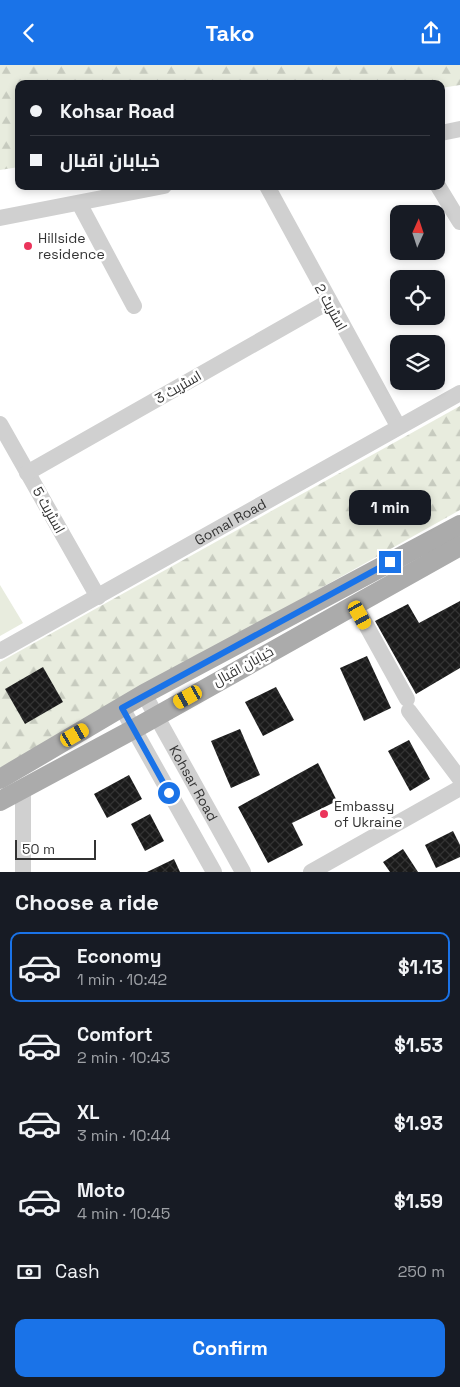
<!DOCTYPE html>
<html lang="en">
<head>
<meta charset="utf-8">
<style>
	:root { --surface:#171b24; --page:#20242c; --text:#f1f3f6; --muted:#9ea1a6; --line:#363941; --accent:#1a73e8 }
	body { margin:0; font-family:"Space Grotesk",Cairo,sans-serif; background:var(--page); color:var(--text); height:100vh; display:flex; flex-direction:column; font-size:19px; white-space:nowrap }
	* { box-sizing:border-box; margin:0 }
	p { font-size:16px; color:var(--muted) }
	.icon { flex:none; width:28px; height:28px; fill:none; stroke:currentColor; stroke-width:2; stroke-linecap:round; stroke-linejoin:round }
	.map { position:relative; height:807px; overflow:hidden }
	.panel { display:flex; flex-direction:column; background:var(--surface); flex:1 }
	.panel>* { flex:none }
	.hud { position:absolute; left:15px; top:15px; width:430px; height:110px; border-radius:10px; box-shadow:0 2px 8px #0003; display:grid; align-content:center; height:110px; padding:0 15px; background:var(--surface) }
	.needle { width:32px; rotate:3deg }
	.buttons { position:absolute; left:390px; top:140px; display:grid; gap:10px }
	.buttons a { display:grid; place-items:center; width:55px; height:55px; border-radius:10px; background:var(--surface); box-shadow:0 2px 8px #0003; font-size:25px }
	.scale { position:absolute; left:15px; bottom:12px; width:81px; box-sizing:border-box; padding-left:5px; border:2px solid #333; border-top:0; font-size:14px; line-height:18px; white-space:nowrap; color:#333; -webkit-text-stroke:4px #fff; paint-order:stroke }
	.end { position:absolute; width:22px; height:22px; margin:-11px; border:6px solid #1a73e8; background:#fff; box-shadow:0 0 0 2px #fff }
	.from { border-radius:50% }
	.bubble { position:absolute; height:35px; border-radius:10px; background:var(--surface); box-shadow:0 2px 8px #0003; font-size:16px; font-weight:700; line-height:35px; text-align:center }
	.car { position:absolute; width:15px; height:30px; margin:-15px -8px; border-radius:6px; box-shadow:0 0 4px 1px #0007; background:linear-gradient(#f5c518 24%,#345 0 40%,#f5c518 0 76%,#345 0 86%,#f5c518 0) }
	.hud b { display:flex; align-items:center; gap:18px; height:48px; font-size:19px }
	.hud b+b { border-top:1px solid var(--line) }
	.hud i { width:12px; height:12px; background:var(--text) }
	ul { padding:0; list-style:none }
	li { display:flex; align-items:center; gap:15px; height:70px; margin:0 10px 8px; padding:0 5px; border:2px solid transparent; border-radius:10px }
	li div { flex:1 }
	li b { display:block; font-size:19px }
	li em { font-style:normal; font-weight:700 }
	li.current { border-color:var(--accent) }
	li>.icon { width:45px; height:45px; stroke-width:1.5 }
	h2 { padding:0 15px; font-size:22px; line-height:60px }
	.pay { display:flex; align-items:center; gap:12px; height:55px; padding:0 15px; font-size:19px }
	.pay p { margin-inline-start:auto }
	.cta { display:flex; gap:10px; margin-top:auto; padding:10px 15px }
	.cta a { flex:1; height:58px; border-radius:10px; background:var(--accent); color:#fff; font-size:20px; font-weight:700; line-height:58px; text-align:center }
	header { display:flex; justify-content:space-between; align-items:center; height:65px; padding:0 15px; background:var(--accent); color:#fff; font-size:22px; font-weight:700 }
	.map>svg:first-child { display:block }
</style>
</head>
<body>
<header><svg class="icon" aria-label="back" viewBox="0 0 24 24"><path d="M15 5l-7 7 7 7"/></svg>Tako<svg class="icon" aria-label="share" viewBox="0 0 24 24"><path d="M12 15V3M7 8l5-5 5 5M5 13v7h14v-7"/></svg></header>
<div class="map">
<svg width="460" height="807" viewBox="0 0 460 807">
	<defs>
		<pattern id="forest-firs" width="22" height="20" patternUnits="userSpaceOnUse" patternTransform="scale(1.25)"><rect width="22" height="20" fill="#e8ecde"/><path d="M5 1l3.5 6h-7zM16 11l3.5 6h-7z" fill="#c7cbbf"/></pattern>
		<pattern id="building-cross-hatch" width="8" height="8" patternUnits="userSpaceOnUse" patternTransform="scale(1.25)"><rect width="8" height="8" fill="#1a1a1a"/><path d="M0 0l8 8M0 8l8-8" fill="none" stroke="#333"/></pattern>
	</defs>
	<rect width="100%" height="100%" fill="#fff"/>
	<!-- forest -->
	<g fill="url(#forest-firs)">
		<polygon points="0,0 460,0 460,20 441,23 441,19 19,19 19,102 0,105"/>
		<polygon points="460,341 460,445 0,703 0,597"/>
	</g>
	<!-- park -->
	<polygon fill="#e8ecde" points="0,520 23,558 0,571"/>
	<!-- building -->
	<g fill="url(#building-cross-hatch)">
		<polygon points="460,536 460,603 416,629 375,556 408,539 419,558"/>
		<polygon points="367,591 391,643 364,656 340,603"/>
		<polygon points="43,602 63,637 25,659 5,624"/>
		<polygon points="276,622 294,655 263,671 245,637"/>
		<polygon points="240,664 260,710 231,723 211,676"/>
		<polygon points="409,675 430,714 410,726 388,686"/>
		<polygon points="318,698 337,736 292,758 303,780 268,798 238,742"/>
		<polygon points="129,710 142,734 107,753 94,729"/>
		<polygon points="150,749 164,776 145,786 131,759"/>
		<polygon points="453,766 460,780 460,792 436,803 425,780"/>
		<polygon points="403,784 418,807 390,807 383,797"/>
		<polygon points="174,794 180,807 147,807"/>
	</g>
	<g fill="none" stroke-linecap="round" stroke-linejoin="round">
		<!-- minor -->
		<g stroke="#d0d0d0" stroke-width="16">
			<polyline points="441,68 460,64"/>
			<polyline points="267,121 398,361"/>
			<polyline points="438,121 460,157"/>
			<polyline points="79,138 134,241"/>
			<polyline points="0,153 164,121"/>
			<polyline points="0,359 98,532"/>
			<polyline points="27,408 328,237"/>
			<polyline points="355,540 407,634"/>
			<path id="s1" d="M0,586L460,328"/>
			<path id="s2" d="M144,629L243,807"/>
			<polyline points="122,643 214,807"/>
			<polyline points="409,646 460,714"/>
			<polyline points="23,723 23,807"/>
			<polyline points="311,807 460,723"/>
		</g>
		<!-- major -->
		<g stroke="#ababab" stroke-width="20">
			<polyline points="0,714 144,629 460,460"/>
			<polyline points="0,736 134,664 460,481"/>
		</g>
	</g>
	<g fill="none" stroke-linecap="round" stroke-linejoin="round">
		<!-- route -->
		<polyline stroke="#1a73e8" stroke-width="6" points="169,728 122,643 390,497"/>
	</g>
	<!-- markers -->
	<g fill="#eb345b" stroke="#fff" stroke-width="2">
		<circle cx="28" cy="181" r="5"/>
		<circle cx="324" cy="749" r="5"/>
	</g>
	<g text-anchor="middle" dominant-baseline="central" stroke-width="5" stroke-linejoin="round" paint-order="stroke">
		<!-- poi labels -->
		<g font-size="14" fill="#333" stroke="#fff" text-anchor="start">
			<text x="38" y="173">Hillside<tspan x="38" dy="16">residence</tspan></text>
			<text x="334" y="741">Embassy<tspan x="334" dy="16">of Ukraine</tspan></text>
		</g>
		<!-- street labels -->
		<g font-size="14" fill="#333" stroke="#fff">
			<text transform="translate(331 242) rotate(61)">اسٹریٹ 2</text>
			<text transform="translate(178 322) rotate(-30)">اسٹریٹ 3</text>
			<text transform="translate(49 445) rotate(61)">اسٹریٹ 5</text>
			<text stroke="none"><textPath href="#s1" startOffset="264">Gomal Road</textPath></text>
			<text transform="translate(243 601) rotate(-29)">خیابان اقبال</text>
			<text stroke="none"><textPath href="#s2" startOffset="102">Kohsar Road</textPath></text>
		</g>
	</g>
</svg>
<div class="buttons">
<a><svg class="needle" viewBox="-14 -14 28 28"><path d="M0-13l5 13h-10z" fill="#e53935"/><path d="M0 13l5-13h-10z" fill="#9ea1a6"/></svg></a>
<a><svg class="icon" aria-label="locate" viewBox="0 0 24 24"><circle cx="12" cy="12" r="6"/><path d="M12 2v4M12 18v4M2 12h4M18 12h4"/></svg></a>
<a><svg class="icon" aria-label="layers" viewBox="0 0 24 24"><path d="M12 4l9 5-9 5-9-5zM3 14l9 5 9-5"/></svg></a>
</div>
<div class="scale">50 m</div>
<i class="end from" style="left:169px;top:728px"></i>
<i class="end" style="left:390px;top:497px"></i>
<div class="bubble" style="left:349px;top:425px;width:82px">1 min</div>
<i class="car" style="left:360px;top:550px;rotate:151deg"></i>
<i class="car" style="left:188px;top:632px;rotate:241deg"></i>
<i class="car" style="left:75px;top:670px;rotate:60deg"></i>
<div class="hud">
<b><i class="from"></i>Kohsar Road</b>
<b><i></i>خیابان اقبال</b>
</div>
</div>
<section class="panel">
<h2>Choose a ride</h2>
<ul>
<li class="current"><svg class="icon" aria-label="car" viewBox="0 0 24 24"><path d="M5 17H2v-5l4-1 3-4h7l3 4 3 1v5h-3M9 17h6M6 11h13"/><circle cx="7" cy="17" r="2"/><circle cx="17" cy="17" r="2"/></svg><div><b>Economy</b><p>1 min · 10:42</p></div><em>$1.13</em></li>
<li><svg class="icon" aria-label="car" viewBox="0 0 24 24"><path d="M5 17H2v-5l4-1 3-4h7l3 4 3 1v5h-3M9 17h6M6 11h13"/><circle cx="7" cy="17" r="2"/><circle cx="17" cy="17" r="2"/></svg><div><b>Comfort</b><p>2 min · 10:43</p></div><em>$1.53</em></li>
<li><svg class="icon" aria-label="car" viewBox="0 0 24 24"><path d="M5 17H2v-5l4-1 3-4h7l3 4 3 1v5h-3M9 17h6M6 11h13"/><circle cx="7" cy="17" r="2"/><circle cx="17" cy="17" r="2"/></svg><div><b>XL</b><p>3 min · 10:44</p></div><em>$1.93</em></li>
<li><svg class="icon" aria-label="car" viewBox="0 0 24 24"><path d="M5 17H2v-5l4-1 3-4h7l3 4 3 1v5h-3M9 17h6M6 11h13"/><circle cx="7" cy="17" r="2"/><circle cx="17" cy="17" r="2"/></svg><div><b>Moto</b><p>4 min · 10:45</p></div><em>$1.59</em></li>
</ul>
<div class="pay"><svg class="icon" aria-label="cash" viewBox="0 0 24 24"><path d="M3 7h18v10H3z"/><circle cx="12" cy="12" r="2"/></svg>Cash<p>250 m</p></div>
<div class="cta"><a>Confirm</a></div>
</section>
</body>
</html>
